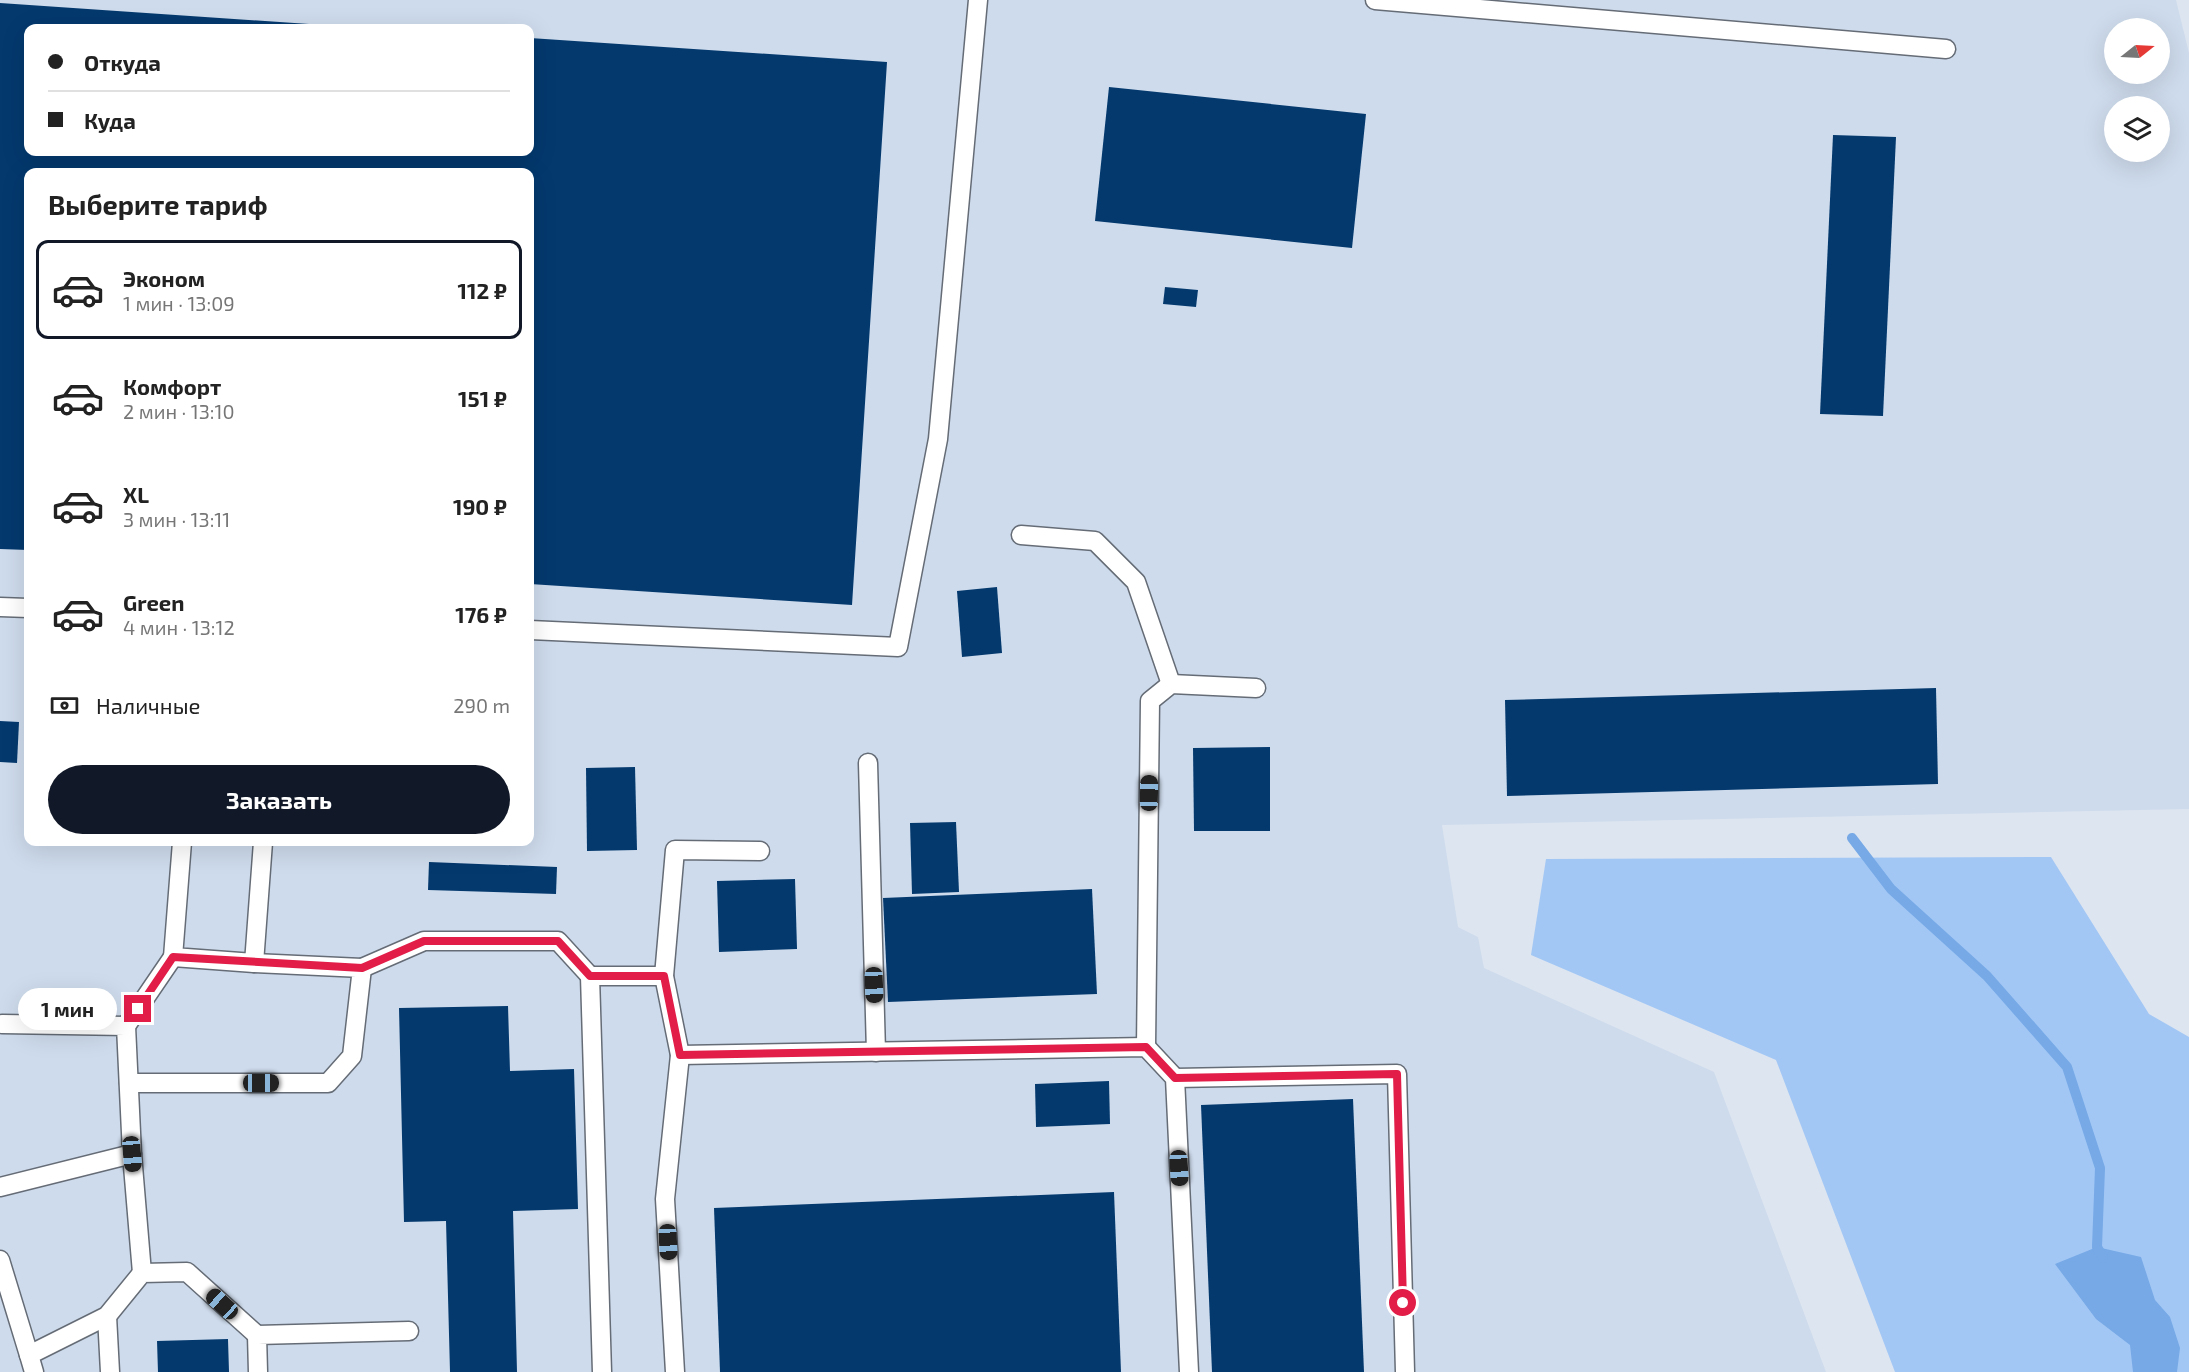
<!DOCTYPE html>
<html lang="ru">
<head>
<meta charset="utf-8">
<style>
	:root { --surface:#fff; --page:#f6f6f6; --text:#222; --muted:#767676; --line:#e0e0e0; --accent:#111827 }
	body { margin:0; font-family:"Exo 2",sans-serif; background:var(--page); color:var(--text); height:100vh; display:flex; flex-direction:column; font-size:22px; white-space:nowrap }
	* { box-sizing:border-box; margin:0 }
	p { font-size:20px; color:var(--muted) }
	.icon { flex:none; width:33px; height:33px; fill:none; stroke:currentColor; stroke-width:2; stroke-linecap:round; stroke-linejoin:round }
	.map { position:relative; flex:1; overflow:hidden }
	.drawer { position:absolute; left:24px; top:168px; width:510px; height:678px; display:flex; flex-direction:column; background:var(--surface); border-radius:12px; box-shadow:0 6px 24px #0002 }
	.drawer>* { flex:none }
	.banner { position:absolute; left:24px; top:24px; width:510px; height:132px; border-radius:12px; box-shadow:0 6px 24px #0002; display:grid; align-content:center; height:132px; padding:0 24px; background:var(--surface) }
	.needle { width:39px; rotate:72deg }
	.tools { position:absolute; left:2104px; top:18px; display:grid; gap:12px }
	.tools a { display:grid; place-items:center; width:66px; height:66px; border-radius:50%; background:var(--surface); box-shadow:0 6px 24px #0002; font-size:30px }
	.end { position:absolute; width:27px; height:27px; margin:-14px; border:8px solid #e11d48; background:#fff; box-shadow:0 0 0 3px #fff }
	.from { border-radius:50% }
	.bubble { position:absolute; height:42px; border-radius:21px; background:var(--surface); box-shadow:0 6px 24px #0002; font-size:20px; font-weight:700; line-height:42px; text-align:center }
	.car { position:absolute; width:18px; height:36px; margin:-18px -9px; border-radius:8px; box-shadow:0 0 4px 2px #0007; background:linear-gradient(#222 24%,#8ab4d8 0 40%,#222 0 76%,#8ab4d8 0 86%,#222 0) }
	.banner b { display:flex; align-items:center; gap:21px; height:57px; font-size:22px }
	.banner b+b { border-top:2px solid var(--line) }
	.banner i { width:15px; height:15px; background:var(--text) }
	ul { padding:0; list-style:none }
	li { display:flex; align-items:center; gap:18px; height:99px; margin:0 12px 9px; padding:0 12px; border:3px solid transparent; border-radius:12px }
	li div { flex:1 }
	li b { display:block; font-size:22px }
	li em { font-style:normal; font-weight:700 }
	li.current { border-color:var(--accent) }
	li>.icon { width:54px; height:54px; stroke-width:1.5 }
	h2 { padding:0 24px; font-size:27px; line-height:72px }
	.pay { display:flex; align-items:center; gap:15px; height:66px; padding:0 24px; font-size:22px }
	.pay p { margin-inline-start:auto }
	.button { display:flex; gap:12px; margin-top:auto; padding:12px 24px }
	.button a { flex:1; height:69px; border-radius:36px; background:var(--accent); color:#fff; font-size:24px; font-weight:700; line-height:69px; text-align:center }
	.map>svg:first-child { display:block }
</style>
</head>
<body>
<div class="map">
<svg width="2189" height="1372" viewBox="0 0 2189 1372">
	<rect width="100%" height="100%" fill="#dde5f0"/>
	<!-- built -->
	<path fill="#cedbec" fill-rule="evenodd" d="M0,0H2176L2189,53V809L1442,825L1458,927L1478,937L1484,968L1714,1072L1826,1372H0ZM28,28H530V152H28ZM2115,28H2160V74H2115ZM2115,106H2160V152H2115ZM28,172H530V842H28Z"/>
	<!-- green -->
	<polygon fill="#a2c7f5" points="2051,857 2149,1014 2189,1037 2189,1372 1895,1372 1776,1060 1531,955 1546,859"/>
	<!-- water -->
	<polygon fill="#76a9e6" points="2097,1247 2141,1257 2155,1300 2170,1317 2180,1348 2177,1372 2133,1372 2130,1345 2096,1319 2055,1264"/>
	<g fill="none" stroke-linecap="round" stroke-linejoin="round">
		<!-- stream -->
		<polyline stroke="#76a9e6" stroke-width="10" points="1852,838 1891,889 1987,976 2067,1067 2100,1168 2097,1247 2103,1258"/>
	</g>
	<!-- building -->
	<g fill="#04396e">
		<polygon points="0,3 353,27 28,28 28,152 530,152 530,38 887,62 852,605 530,584 530,172 28,172 28,550 0,549"/>
		<polygon points="1109,87 1366,114 1352,248 1095,221"/>
		<polygon points="1833,135 1896,137 1883,416 1820,414"/>
		<polygon points="1165,287 1198,290 1196,307 1163,304"/>
		<polygon points="997,587 1002,653 962,657 957,591"/>
		<polygon points="1936,688 1938,784 1507,796 1505,700"/>
		<polygon points="0,721 19,722 17,763 0,762"/>
		<polygon points="1270,747 1270,831 1194,831 1193,748"/>
		<polygon points="635,767 637,850 587,851 586,768"/>
		<polygon points="956,822 959,892 912,894 910,823"/>
		<polygon points="429,862 557,867 556,894 428,890"/>
		<polygon points="795,879 797,949 719,952 717,881"/>
		<polygon points="1092,889 1097,994 888,1002 883,898"/>
		<polygon points="508,1006 510,1071 574,1069 578,1209 513,1211 517,1372 450,1372 446,1221 404,1222 399,1008"/>
		<polygon points="1109,1081 1110,1124 1036,1127 1035,1084"/>
		<polygon points="1353,1099 1364,1372 1212,1372 1201,1105"/>
		<polygon points="1114,1192 1121,1372 720,1372 714,1208"/>
		<polygon points="228,1339 229,1372 158,1372 157,1341"/>
	</g>
	<g fill="none" stroke-linecap="round" stroke-linejoin="round">
		<defs>
			<g id="service">
				<polyline points="1375,0 1946,49"/>
				<polyline points="1021,535 1095,541 1136,582 1171,684"/>
				<polyline points="0,607 28,608"/>
				<polyline points="530,630 898,647 938,439 978,0"/>
				<polyline points="868,763 876,1052"/>
				<polyline points="182,842 173,957 254,963 263,842"/>
				<polyline points="362,968 424,941 558,941 590,976"/>
				<polyline points="126,1026 173,957"/>
				<polyline points="1146,1047 1150,701 1171,684 1256,688"/>
				<polyline points="680,1055 1146,1047 1175,1078 1189,1372"/>
				<polyline points="1175,1078 1397,1074 1405,1372"/>
				<polyline points="129,1083 328,1083 352,1056 362,968 254,963"/>
				<polyline points="132,1154 142,1273"/>
				<polyline points="0,1187 132,1154 126,1026 2,1024"/>
				<polyline points="0,1260 29,1355"/>
				<polyline points="107,1316 110,1372"/>
				<polyline points="34,1372 29,1355 107,1316 142,1273 187,1272 257,1335"/>
				<polyline points="258,1372 257,1335 409,1331"/>
				<polyline points="602,1372 590,976 664,976"/>
				<polyline points="675,1372 665,1199 680,1055 664,976 675,850 760,851"/>
			</g>
		</defs>
		<!-- service casing -->
		<use href="#service" stroke="#656c76" stroke-width="21"/>
		<!-- service -->
		<use href="#service" stroke="#fff" stroke-width="18"/>
	</g>
	<g fill="none" stroke-linecap="round" stroke-linejoin="round">
		<!-- route -->
		<polyline stroke="#e11d48" stroke-width="8" points="138,1009 173,957 362,968 424,941 558,941 590,976 664,976 680,1055 1146,1047 1175,1078 1397,1074 1403,1303"/>
	</g>
</svg>
<div class="tools">
<a><svg class="needle" viewBox="-14 -14 28 28"><path d="M0-13l5 13h-10z" fill="#e53935"/><path d="M0 13l5-13h-10z" fill="#767676"/></svg></a>
<a><svg class="icon" aria-label="layers" viewBox="0 0 24 24"><path d="M12 4l9 5-9 5-9-5zM3 14l9 5 9-5"/></svg></a>
</div>
<i class="end from" style="left:1403px;top:1303px"></i>
<i class="end" style="left:138px;top:1009px"></i>
<div class="bubble" style="left:18px;top:988px;width:99px">1 мин</div>
<i class="car" style="left:1149px;top:793px;rotate:1deg"></i>
<i class="car" style="left:874px;top:985px;rotate:178deg"></i>
<i class="car" style="left:261px;top:1083px;rotate:90deg"></i>
<i class="car" style="left:132px;top:1154px;rotate:175deg"></i>
<i class="car" style="left:1179px;top:1168px;rotate:177deg"></i>
<i class="car" style="left:668px;top:1242px;rotate:177deg"></i>
<i class="car" style="left:222px;top:1304px;rotate:312deg"></i>
<div class="banner">
<b><i class="from"></i>Откуда</b>
<b><i></i>Куда</b>
</div>
<section class="drawer">
<h2>Выберите тариф</h2>
<ul>
<li class="current"><svg class="icon" aria-label="car" viewBox="0 0 24 24"><path d="M5 17H2v-5l4-1 3-4h7l3 4 3 1v5h-3M9 17h6M6 11h13"/><circle cx="7" cy="17" r="2"/><circle cx="17" cy="17" r="2"/></svg><div><b>Эконом</b><p>1 мин · 13:09</p></div><em>112 ₽</em></li>
<li><svg class="icon" aria-label="car" viewBox="0 0 24 24"><path d="M5 17H2v-5l4-1 3-4h7l3 4 3 1v5h-3M9 17h6M6 11h13"/><circle cx="7" cy="17" r="2"/><circle cx="17" cy="17" r="2"/></svg><div><b>Комфорт</b><p>2 мин · 13:10</p></div><em>151 ₽</em></li>
<li><svg class="icon" aria-label="car" viewBox="0 0 24 24"><path d="M5 17H2v-5l4-1 3-4h7l3 4 3 1v5h-3M9 17h6M6 11h13"/><circle cx="7" cy="17" r="2"/><circle cx="17" cy="17" r="2"/></svg><div><b>XL</b><p>3 мин · 13:11</p></div><em>190 ₽</em></li>
<li><svg class="icon" aria-label="car" viewBox="0 0 24 24"><path d="M5 17H2v-5l4-1 3-4h7l3 4 3 1v5h-3M9 17h6M6 11h13"/><circle cx="7" cy="17" r="2"/><circle cx="17" cy="17" r="2"/></svg><div><b>Green</b><p>4 мин · 13:12</p></div><em>176 ₽</em></li>
</ul>
<div class="pay"><svg class="icon" aria-label="cash" viewBox="0 0 24 24"><path d="M3 7h18v10H3z"/><circle cx="12" cy="12" r="2"/></svg>Наличные<p>290 m</p></div>
<div class="button"><a>Заказать</a></div>
</section>
</div>
</body>
</html>
